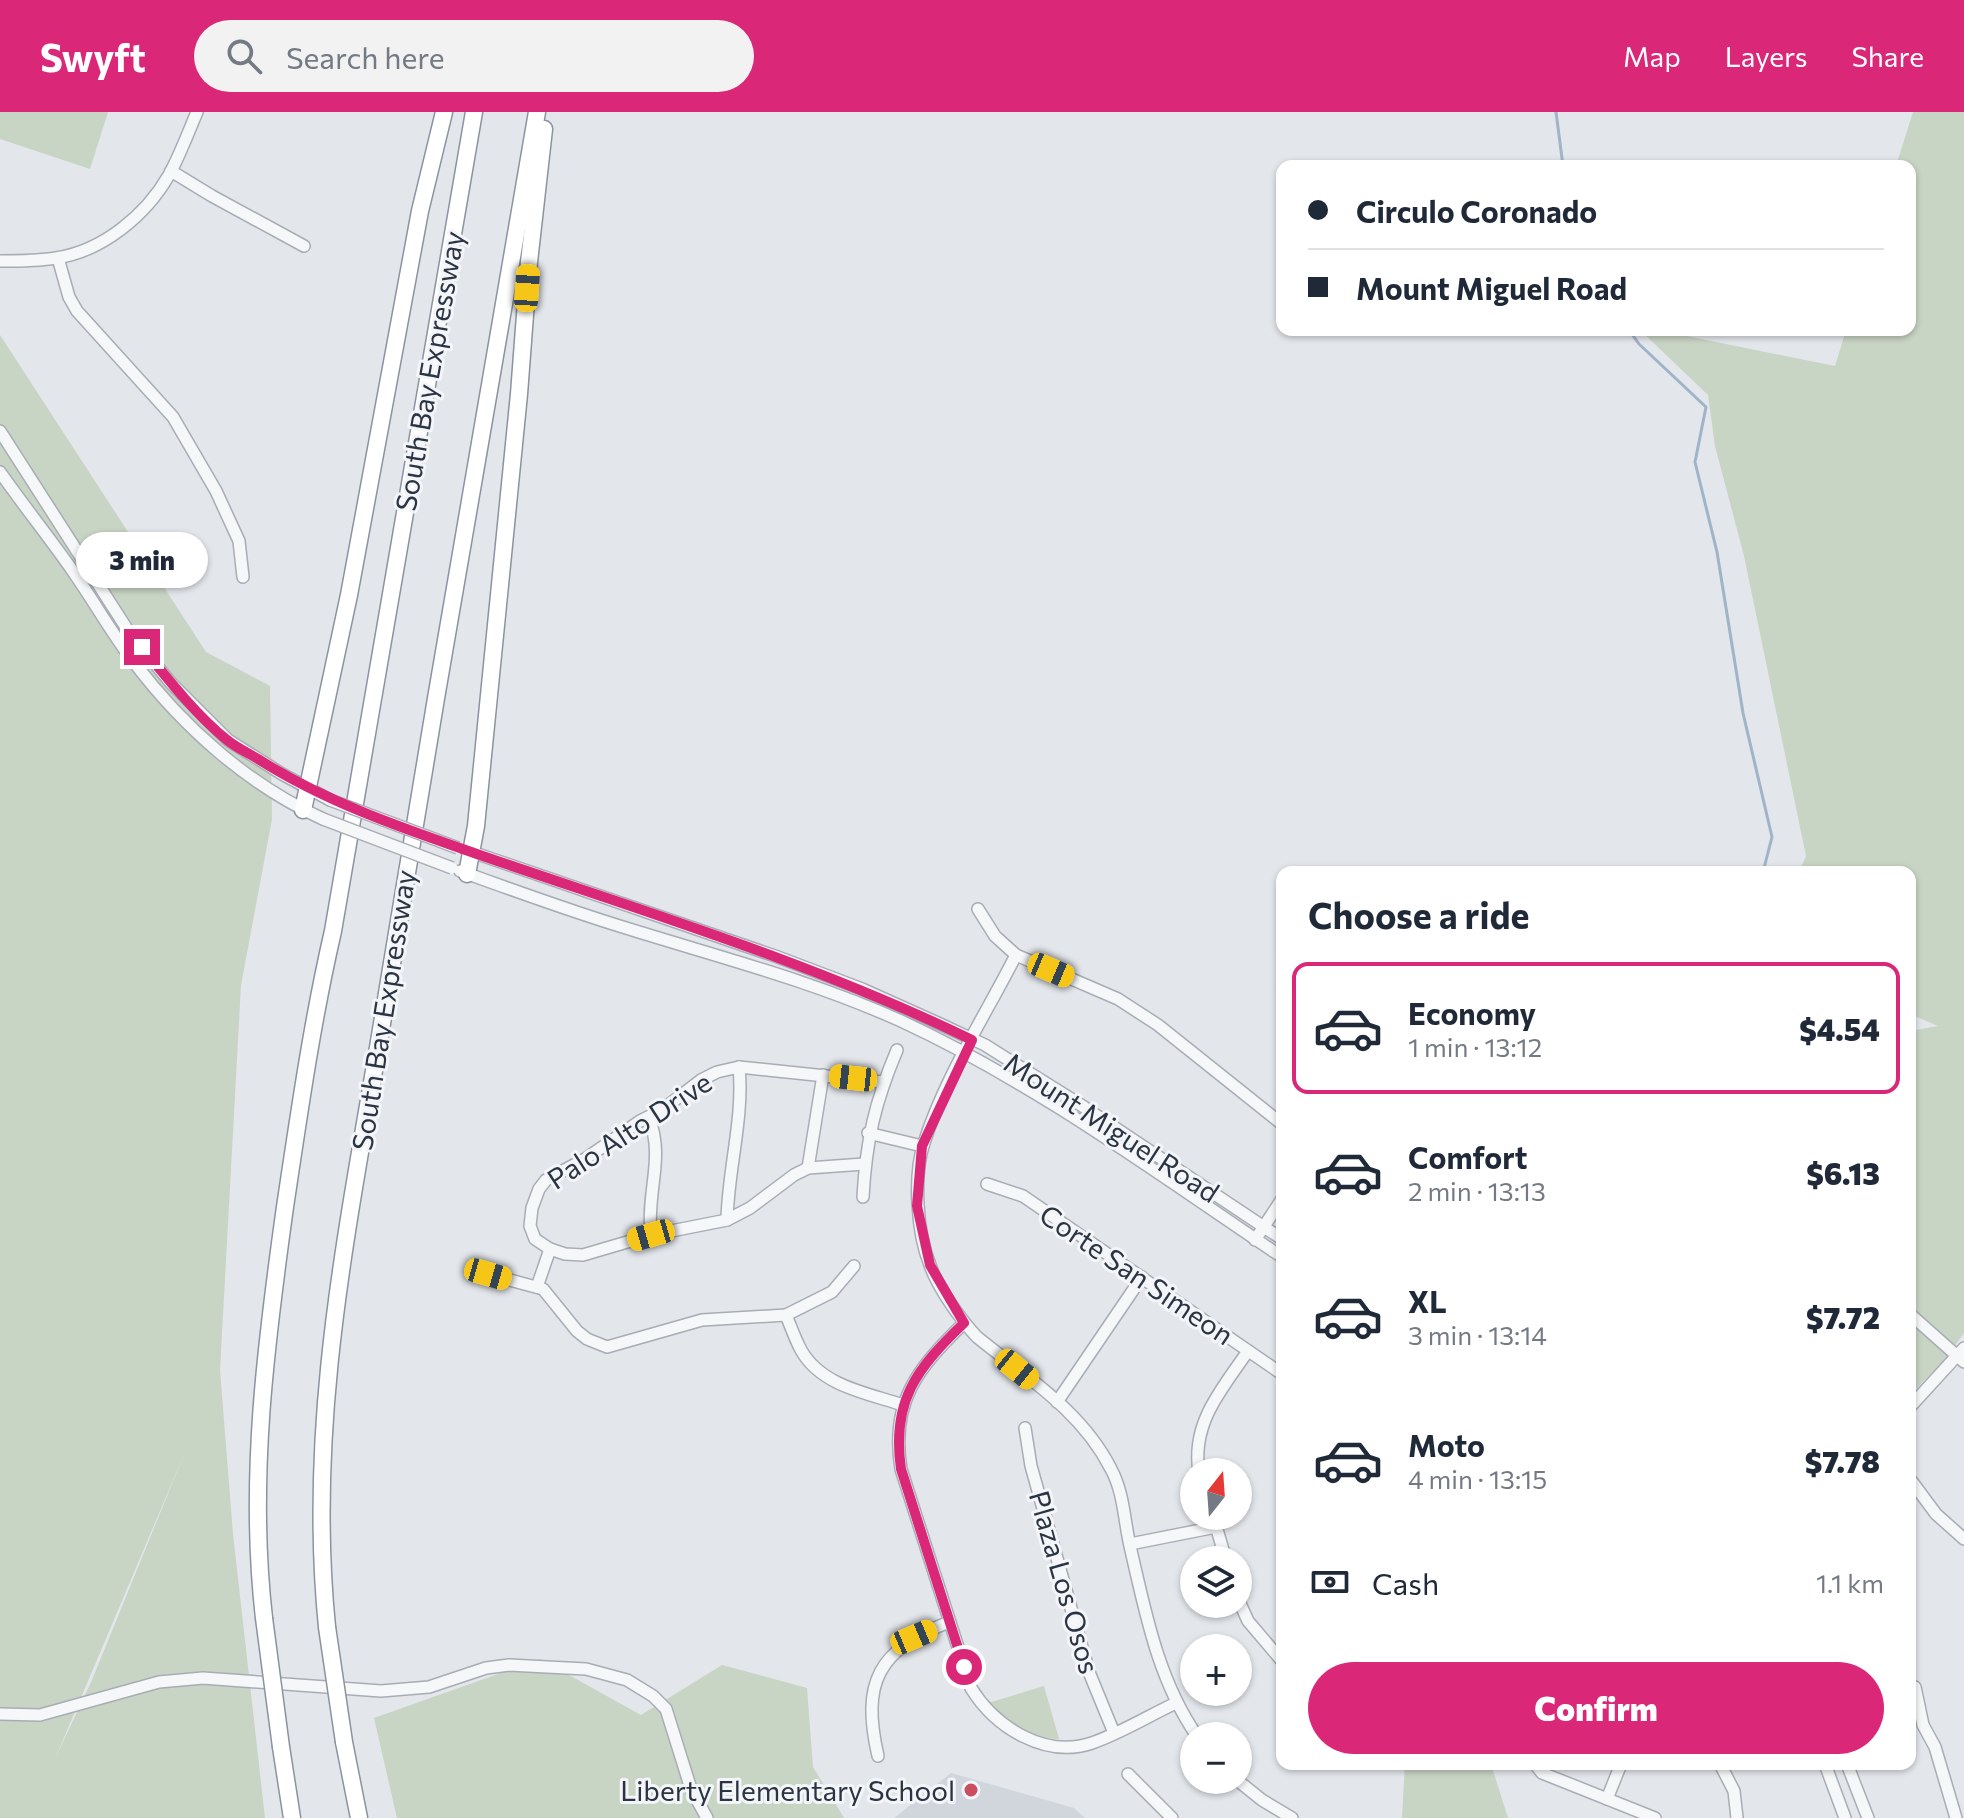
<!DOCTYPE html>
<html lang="en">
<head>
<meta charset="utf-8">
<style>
	:root { --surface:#fff; --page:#f2f2f3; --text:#1f2937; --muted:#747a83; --line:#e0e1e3; --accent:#db2777 }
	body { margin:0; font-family:Commissioner,sans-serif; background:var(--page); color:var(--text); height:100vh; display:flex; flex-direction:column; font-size:30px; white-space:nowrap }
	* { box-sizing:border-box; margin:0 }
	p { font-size:26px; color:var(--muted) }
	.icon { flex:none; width:44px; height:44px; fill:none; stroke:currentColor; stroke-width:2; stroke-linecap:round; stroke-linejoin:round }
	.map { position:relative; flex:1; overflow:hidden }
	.panel { position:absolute; left:1276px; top:754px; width:640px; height:904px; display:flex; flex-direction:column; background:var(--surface); border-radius:16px; box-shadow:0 2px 6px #0004 }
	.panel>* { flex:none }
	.hud { position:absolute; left:1276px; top:48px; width:640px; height:176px; border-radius:16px; box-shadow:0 2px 6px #0004; display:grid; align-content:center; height:176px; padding:0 32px; background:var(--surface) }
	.needle { width:52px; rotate:17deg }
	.buttons { position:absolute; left:1180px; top:1346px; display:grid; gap:16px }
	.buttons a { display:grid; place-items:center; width:72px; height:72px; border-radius:50%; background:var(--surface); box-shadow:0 2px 6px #0004; font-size:40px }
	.end { position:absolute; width:36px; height:36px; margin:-18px; border:10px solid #db2777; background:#fff; box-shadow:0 0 0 4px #fff }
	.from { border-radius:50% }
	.bubble { position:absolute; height:56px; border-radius:28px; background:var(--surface); box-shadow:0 2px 6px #0004; font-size:26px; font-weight:800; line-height:56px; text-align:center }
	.car { position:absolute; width:24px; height:48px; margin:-24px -12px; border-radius:10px; box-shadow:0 0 6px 2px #0007; background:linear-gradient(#f5c518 24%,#345 0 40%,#f5c518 0 76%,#345 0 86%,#f5c518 0) }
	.hud b { display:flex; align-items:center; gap:28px; height:76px; font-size:30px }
	.hud b+b { border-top:2px solid var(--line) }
	.hud i { width:20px; height:20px; background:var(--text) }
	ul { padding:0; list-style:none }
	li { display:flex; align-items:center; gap:24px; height:132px; margin:0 16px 12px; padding:0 16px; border:4px solid transparent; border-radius:16px }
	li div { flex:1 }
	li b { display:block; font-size:30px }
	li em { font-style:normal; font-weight:800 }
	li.current { border-color:var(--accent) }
	li>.icon { width:72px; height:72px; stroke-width:1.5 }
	h2 { padding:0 32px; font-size:36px; line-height:96px }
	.pay { display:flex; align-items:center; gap:20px; height:88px; padding:0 32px; font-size:30px }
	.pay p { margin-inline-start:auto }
	.button { display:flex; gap:16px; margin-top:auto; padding:16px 32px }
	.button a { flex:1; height:92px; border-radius:48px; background:var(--accent); color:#fff; font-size:32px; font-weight:800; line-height:92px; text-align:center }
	header { display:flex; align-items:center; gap:48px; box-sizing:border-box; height:112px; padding:0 40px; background:var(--accent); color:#fff }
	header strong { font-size:38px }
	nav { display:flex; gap:44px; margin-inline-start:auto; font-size:28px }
	.search { width:560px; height:72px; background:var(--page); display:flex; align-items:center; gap:20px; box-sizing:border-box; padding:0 28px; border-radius:44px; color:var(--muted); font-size:30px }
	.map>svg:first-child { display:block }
</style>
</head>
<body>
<header>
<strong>Swyft</strong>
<div class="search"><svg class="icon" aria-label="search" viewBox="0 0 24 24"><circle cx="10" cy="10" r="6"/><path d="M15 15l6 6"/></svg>Search here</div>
<nav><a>Map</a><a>Layers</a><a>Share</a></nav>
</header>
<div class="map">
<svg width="1964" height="1706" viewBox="0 0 1964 1706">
	<rect width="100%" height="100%" fill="#e3e6eb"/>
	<!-- built -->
	<polygon fill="#d1d5dc" points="951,1661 1074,1696 1085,1706 894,1706"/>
	<!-- green -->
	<g fill="#c8d4c4" fill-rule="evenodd">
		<polygon points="0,0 108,0 90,57 0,27"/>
		<polygon points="1913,0 1964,0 1964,1221 1946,1246 1910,1283 1910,919 1938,914 1910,902 1910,760 1799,760 1806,744 1744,444 1715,334 1708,283 1640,218 1657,218 1835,254 1846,218 1910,218 1910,54 1896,54"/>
		<path d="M0,223L206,540L270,574L272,707L241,873L220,1258L233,1422L265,1706H0ZM185,1340L92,1568L55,1647Z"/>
		<polygon points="540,1547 641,1603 722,1553 807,1576 813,1655 844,1706 397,1706 374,1606"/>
		<path d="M1044,1574L1059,1627C1031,1627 1008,1610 988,1591Z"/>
		<polygon points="1405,1652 1491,1652 1508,1706 1402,1706"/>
	</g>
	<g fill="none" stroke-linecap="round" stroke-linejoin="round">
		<!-- stream -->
		<g stroke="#a0b4c9" stroke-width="3">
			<polyline points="1556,0 1563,54"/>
			<polyline points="1629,218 1639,232 1706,295 1695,350 1717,440 1743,601 1772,725 1763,760"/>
		</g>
		<defs>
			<g id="minor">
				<polyline points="171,59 212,84 304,134"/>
				<polyline points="58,146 69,185 77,199 173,305 216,379 239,429 243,465"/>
				<path d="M0,149C19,149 38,149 56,146C103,139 146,103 169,63C180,43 188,21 197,0"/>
				<polyline points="0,319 127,517 170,570 228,628 282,662 330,688"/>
				<path d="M0,360C23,393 49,425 72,458C93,488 111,520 133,549C183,615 248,673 323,707"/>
				<polyline points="466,738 775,844 862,877 940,912 985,933 1084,995 1282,1127"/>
				<path d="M460,759C515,779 570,799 626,816C719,845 813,869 901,909C1037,972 1158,1062 1282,1145"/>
				<polyline points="978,797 995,824 1016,843 1118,887 1158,913 1282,1012"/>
				<path d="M1016,843C985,904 945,965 924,1031C913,1064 917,1121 930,1153C938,1176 960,1207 977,1225C1025,1264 1082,1299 1111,1357C1124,1381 1124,1408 1130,1434C1145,1499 1158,1568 1197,1624"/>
				<path d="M649,1006C665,1046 646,1081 651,1123"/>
				<polyline points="868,1021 922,1034"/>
				<polyline points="864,1052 808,1056 794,1063 750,1096 727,1108 651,1123 583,1143 565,1142 550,1137 535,1127 530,1114 532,1096 539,1077 546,1068 585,1047 640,1009 662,998 701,968 717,960 739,955 883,970"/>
				<polyline points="808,1056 823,963"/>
				<polyline points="987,1072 1023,1084 1282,1262"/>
				<path d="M863,1085C866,1029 875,990 897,938"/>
				<path d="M727,1108C728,1057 744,1006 739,955"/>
				<polyline points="1255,1128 1282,1087"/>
				<polyline points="488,1162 543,1177 577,1219 587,1227 607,1235 702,1208 786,1203 832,1180 854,1154"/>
				<polyline points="537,1175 550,1137"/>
				<polyline points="1910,1202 1964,1250"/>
				<path d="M786,1203C791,1215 795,1227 801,1238C821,1274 867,1281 903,1293"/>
				<path d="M964,1211C918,1256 890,1289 901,1357L971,1576C995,1615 1045,1647 1092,1631C1121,1621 1148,1604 1176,1591"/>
				<polyline points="1057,1290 1142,1165"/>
				<polyline points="1910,1295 1964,1236"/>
				<polyline points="1025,1316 1031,1354 1089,1560 1114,1621"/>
				<path d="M1199,1360C1191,1311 1222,1277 1248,1239"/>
				<polyline points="1910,1367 1936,1402 1964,1427"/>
				<polyline points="1213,1404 1226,1448"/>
				<polyline points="1130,1432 1216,1415"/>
				<polyline points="1238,1487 1248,1509 1282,1549"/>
				<polyline points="1915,1575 1923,1613 1935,1635 1956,1706"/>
				<polyline points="0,1602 40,1603 159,1570 203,1566 381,1579 429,1575 486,1556 509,1553 586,1557 627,1568 653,1584 666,1597 691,1677 707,1706"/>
				<path d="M878,1644C861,1570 878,1538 949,1510"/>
				<polyline points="1535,1652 1542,1661 1655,1706"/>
				<polyline points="1720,1652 1734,1679 1737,1706"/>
				<polyline points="1825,1652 1845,1706"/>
				<polyline points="1847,1652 1868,1706"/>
				<polyline points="1128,1662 1172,1706"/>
				<polyline points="1237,1668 1262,1688 1292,1706"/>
				<polyline points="1607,1687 1621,1652"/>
			</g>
			<g id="highway">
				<polyline points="303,698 349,483 420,99 444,0"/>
				<polyline points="467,762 476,714 519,282 529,150 544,17"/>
				<path d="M264,1506C248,1368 266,1231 285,1095C299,1002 312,910 333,819L474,0"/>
				<path d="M327,1515C305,1296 353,1094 387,881C435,587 486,293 537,0"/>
				<polyline points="344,1630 359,1706"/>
				<polyline points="281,1635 292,1706"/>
			</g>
		</defs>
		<!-- minor casing -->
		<use href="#minor" stroke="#a8adb5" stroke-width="14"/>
		<!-- highway casing -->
		<use href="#highway" stroke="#8b93a1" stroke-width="19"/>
		<!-- minor -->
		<use href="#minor" stroke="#f6f7f9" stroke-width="11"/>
		<!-- highway -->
		<use href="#highway" stroke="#fff" stroke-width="16"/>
		<defs>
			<g id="minor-bridge">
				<polyline points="330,688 458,736"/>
				<polyline points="323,707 452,756"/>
			</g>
			<g id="highway-bridge">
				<polyline points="264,1506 281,1635"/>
				<polyline points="327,1515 344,1630"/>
			</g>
		</defs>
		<!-- minor-bridge casing -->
		<use href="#minor-bridge" stroke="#a8adb5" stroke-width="14" stroke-linecap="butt"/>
		<!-- highway-bridge casing -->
		<use href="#highway-bridge" stroke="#8b93a1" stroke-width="19" stroke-linecap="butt"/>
		<!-- minor-bridge -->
		<use href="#minor-bridge" stroke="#f6f7f9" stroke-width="11"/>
		<!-- highway-bridge -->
		<use href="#highway-bridge" stroke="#fff" stroke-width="16"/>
	</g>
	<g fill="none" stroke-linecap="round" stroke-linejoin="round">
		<!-- route -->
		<path stroke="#db2777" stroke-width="10" d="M142,535C167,566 196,603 227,628C237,636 248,641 258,647C326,690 399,715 474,741C642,799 812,850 972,928L922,1034L917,1094L930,1153L964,1211C917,1256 891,1289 901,1357L964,1555"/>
	</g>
	<!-- markers -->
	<circle fill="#c94e60" stroke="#f3f5f8" stroke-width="3" cx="971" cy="1678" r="8"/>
	<g text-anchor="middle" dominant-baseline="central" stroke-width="6" stroke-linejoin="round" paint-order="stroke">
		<!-- street labels -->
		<g font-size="28" fill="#2b3442" stroke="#f3f5f8">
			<text transform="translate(429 259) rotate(-80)">South Bay Expressway</text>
			<text transform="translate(383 898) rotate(-81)">South Bay Expressway</text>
			<text transform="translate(1112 1015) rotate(33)">Mount Miguel Road</text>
			<text transform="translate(629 1018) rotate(-33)">Palo Alto Drive</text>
			<text transform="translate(1137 1162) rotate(34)">Corte San Simeon</text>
			<text transform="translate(1065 1470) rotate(74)">Plaza Los Osos</text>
		</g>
		<!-- poi labels -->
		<g font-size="28" fill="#2b3442" stroke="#f3f5f8" text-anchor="end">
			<text x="955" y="1678">Liberty Elementary School</text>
		</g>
	</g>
</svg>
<div class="buttons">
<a><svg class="needle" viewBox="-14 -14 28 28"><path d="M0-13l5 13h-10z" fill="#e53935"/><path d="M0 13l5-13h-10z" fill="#747a83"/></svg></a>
<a><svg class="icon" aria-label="layers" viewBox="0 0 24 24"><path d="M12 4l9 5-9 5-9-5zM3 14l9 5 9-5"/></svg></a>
<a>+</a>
<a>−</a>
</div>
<i class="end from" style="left:964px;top:1555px"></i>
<i class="end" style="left:142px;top:535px"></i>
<div class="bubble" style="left:76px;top:420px;width:132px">3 min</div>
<i class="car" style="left:527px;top:176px;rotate:4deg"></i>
<i class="car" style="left:1051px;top:858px;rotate:113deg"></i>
<i class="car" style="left:853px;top:966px;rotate:276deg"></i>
<i class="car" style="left:651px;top:1123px;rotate:254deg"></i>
<i class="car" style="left:488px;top:1162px;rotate:106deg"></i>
<i class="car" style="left:1017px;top:1257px;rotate:129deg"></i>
<i class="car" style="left:914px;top:1525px;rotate:67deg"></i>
<div class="hud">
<b><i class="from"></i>Circulo Coronado</b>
<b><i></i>Mount Miguel Road</b>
</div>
<section class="panel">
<h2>Choose a ride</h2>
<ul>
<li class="current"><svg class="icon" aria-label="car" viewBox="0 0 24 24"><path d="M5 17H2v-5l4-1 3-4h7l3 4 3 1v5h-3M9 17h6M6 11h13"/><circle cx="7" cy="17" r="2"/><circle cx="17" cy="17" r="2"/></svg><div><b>Economy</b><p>1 min · 13:12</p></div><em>$4.54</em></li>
<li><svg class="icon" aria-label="car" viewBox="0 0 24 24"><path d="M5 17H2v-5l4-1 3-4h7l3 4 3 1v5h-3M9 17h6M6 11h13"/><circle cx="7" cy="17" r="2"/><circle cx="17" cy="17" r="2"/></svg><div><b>Comfort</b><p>2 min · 13:13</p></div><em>$6.13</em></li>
<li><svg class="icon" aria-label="car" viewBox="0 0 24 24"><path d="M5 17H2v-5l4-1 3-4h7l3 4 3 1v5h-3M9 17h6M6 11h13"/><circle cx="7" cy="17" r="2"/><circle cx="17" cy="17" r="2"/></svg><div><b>XL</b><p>3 min · 13:14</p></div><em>$7.72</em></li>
<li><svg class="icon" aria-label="car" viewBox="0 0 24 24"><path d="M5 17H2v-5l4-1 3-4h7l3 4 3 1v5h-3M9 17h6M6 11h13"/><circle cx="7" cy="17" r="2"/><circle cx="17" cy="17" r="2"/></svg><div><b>Moto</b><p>4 min · 13:15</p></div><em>$7.78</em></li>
</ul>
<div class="pay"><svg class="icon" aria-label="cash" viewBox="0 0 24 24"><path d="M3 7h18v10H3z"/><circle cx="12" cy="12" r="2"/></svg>Cash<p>1.1 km</p></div>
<div class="button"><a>Confirm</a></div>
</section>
</div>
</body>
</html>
